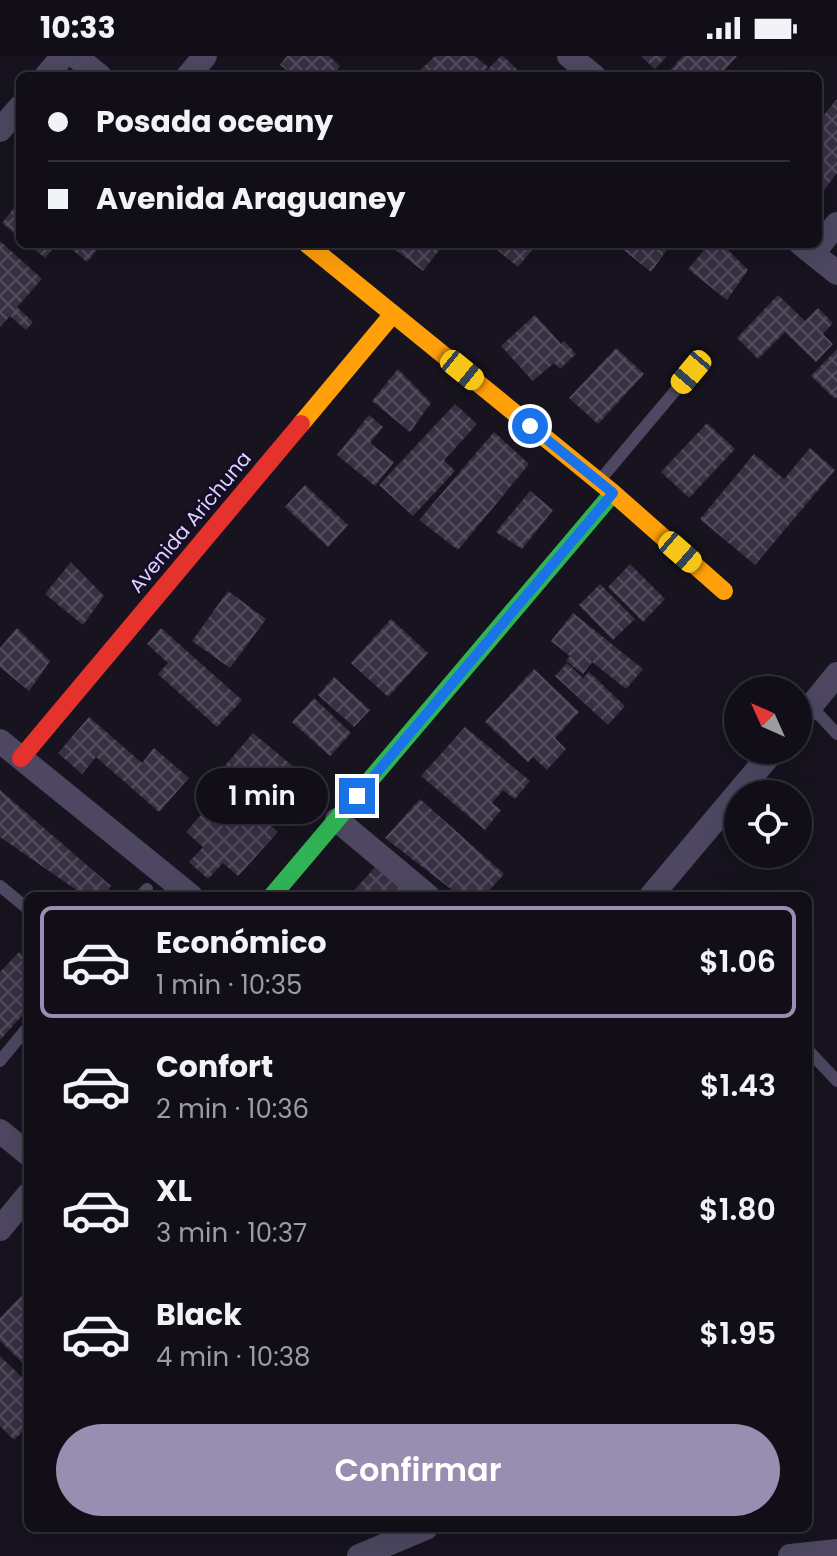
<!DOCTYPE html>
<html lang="es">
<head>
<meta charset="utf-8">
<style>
	:root { --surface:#110e17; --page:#1a1720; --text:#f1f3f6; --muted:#9c9ca1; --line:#302e36; --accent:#988eb1 }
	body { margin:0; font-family:Poppins,sans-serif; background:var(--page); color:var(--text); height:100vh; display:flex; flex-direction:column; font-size:30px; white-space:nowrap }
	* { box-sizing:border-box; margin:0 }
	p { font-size:26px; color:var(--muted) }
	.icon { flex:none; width:44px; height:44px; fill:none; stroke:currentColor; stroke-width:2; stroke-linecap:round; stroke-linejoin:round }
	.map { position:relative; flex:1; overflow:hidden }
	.side { position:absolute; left:24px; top:836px; width:788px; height:640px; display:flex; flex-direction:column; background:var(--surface); border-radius:12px; box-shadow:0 8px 32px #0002,0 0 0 2px var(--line) }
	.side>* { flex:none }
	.top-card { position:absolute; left:16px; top:16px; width:806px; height:176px; border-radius:12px; box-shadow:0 8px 32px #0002,0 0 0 2px var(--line); display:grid; align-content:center; height:176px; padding:0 32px; background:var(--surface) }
	.needle { width:52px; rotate:315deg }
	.fabs { position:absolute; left:724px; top:620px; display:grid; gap:16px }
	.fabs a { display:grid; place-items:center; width:88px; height:88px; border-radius:50%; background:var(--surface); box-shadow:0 8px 32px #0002,0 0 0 2px var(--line); font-size:40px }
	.end { position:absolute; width:36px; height:36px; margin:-18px; border:10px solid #1a73e8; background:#fff; box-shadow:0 0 0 4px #fff }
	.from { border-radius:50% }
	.bubble { position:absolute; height:56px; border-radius:28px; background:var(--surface); box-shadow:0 8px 32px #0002,0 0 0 2px var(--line); font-size:26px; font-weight:600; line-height:56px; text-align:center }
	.car { position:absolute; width:24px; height:48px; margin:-24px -12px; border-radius:10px; box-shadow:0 0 6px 2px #0007; background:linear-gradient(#f5c518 24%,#345 0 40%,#f5c518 0 76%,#345 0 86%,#f5c518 0) }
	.top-card b { display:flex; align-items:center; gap:28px; height:76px; font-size:30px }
	.top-card b+b { border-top:2px solid var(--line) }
	.top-card i { width:20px; height:20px; background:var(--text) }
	ul { padding:14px 0 0; list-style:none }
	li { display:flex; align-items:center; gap:24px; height:112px; margin:0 16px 12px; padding:0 16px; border:4px solid transparent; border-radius:12px }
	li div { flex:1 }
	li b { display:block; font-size:30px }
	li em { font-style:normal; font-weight:600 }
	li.active { border-color:var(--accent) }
	li>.icon { width:72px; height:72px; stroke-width:1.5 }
	.cta { display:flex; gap:16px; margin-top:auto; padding:16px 32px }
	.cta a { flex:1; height:92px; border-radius:48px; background:var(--accent); color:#fff; font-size:32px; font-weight:600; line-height:92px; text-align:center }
	.status { display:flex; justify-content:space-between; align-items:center; height:56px; padding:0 40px; background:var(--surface); direction:ltr }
	.status svg { height:22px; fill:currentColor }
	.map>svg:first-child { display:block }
</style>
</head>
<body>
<div class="status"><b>10:33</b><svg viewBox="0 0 49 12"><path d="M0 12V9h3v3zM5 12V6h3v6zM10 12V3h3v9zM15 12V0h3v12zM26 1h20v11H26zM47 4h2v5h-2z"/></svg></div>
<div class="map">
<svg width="837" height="1500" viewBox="0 0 837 1500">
	<defs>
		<pattern id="building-cross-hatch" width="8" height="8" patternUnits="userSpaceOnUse" patternTransform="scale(2)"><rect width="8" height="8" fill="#363042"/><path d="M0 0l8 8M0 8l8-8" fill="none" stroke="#534d5e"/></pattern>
	</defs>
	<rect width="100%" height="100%" fill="#17131f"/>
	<!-- building -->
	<g fill="url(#building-cross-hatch)">
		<polygon points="287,0 329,0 340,10 333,20 294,20 280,9"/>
		<polygon points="435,0 475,0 488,11 480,20 423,20 418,16"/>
		<polygon points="501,0 503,0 524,20 481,20"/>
		<polygon points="641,0 667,0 655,13"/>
		<polygon points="683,0 737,0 719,20 665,20"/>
		<polygon points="837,43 837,117 818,142 818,66"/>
		<polygon points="20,144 20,182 2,167"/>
		<polygon points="0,185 42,223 17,251 33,266 26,274 10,260 0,271"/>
		<polygon points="28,188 57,188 45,202"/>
		<polygon points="65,188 89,188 97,194 87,206"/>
		<polygon points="388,188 444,188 423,215"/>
		<polygon points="490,188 537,188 518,211"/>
		<polygon points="616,188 671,188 651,216"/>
		<polygon points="709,188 722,188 748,214 727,244 688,213"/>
		<polygon points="778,239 805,265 818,252 833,267 823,278 833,288 816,306 785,276 758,303 737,282"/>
		<polygon points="535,259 561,288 564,285 576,298 560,313 554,307 533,325 501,290"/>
		<polygon points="616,292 644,318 598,368 569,342"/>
		<polygon points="837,293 837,341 835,343 811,320"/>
		<polygon points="398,313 431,347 410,376 372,345"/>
		<polygon points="455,348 477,368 444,404 455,415 413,460 379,429"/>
		<polygon points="369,359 383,371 370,387 394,406 375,430 337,399"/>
		<polygon points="707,367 735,393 689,442 661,416"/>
		<polygon points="494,376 529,408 458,494 419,464"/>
		<polygon points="810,392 835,414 755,509 700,463 754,398 784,423"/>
		<polygon points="305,429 348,469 328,491 285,451"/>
		<polygon points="530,435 553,454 522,493 496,476"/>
		<polygon points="71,506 104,540 83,569 45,538"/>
		<polygon points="630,508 665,543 643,566 608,531"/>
		<polygon points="600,528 635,563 613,584 579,549"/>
		<polygon points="228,535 266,563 230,612 192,585"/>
		<polygon points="573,557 643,613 626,633 592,606 583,618 566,605 570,600 551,585"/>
		<polygon points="391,563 428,597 388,641 351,607"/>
		<polygon points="17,572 50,605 29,635 0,611 0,592"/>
		<polygon points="161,572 242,644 217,671 158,618 168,607 147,588"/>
		<polygon points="567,607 583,622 589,616 625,650 608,669 555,620"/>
		<polygon points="534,613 579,656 555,682 566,693 547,714 533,701 528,706 485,666"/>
		<polygon points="334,621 370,654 354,671 318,639"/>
		<polygon points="314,642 351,677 330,700 292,666"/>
		<polygon points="89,661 142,707 154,692 189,722 159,756 96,701 82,718 58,697"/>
		<polygon points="465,671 530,725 515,743 503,734 492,747 501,754 485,774 421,720"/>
		<polygon points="253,677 318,731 286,768 222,713"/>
		<polygon points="227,730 278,776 238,820 223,807 208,823 189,806 203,791 186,776"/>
		<polygon points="0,734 111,830 104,840 85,840 0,781"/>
		<polygon points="420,743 504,818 484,840 460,840 385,782"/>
		<polygon points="377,809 412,840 349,840"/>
		<polygon points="19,896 28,904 28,953 0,984 0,916"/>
		<polygon points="24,1237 28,1240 28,1312 0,1285 0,1262"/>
		<polygon points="0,1300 28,1327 28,1370 14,1384 0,1370"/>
	</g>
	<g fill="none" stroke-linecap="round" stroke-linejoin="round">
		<!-- lane -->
		<g stroke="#4d4761" stroke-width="12">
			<polyline points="600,424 691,316"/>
			<polyline points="811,650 837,678"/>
			<polyline points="0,830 28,853"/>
			<polyline points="141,840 147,833"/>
			<polyline points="808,994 837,1025"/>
			<polyline points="0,1005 28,971"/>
		</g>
		<!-- street -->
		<g stroke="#4d4761" stroke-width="24">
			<polyline points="75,0 100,20"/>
			<polyline points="569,0 594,20"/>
			<polyline points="46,20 63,0"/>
			<polyline points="188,20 205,0"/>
			<polyline points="0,74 20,51"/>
			<polyline points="801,188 837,217"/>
			<polyline points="813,197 837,168"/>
			<polyline points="798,666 837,618"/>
			<polyline points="0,685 191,840"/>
			<polyline points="337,764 428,840"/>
			<polyline points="651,840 774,694"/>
			<polyline points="0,1075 28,1098"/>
			<polyline points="0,1173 28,1139"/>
			<polyline points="359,1500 426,1472"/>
			<polyline points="790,1500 837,1495"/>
		</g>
		<!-- fast -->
		<polyline stroke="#30b455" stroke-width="18" points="272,840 613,437"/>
		<!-- slow -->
		<g stroke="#ff9f0a" stroke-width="18">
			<polyline points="307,188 613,437 724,535"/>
			<polyline points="301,368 393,258"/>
		</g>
		<!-- jam -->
		<polyline stroke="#e5322d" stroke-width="18" points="21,702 301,368"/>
	</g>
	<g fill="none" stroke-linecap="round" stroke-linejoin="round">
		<!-- route -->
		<polyline stroke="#1a73e8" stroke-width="10" points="357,740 613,437 530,370"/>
	</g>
	<g text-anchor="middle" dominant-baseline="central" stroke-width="6" stroke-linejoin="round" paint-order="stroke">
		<!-- street labels -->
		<g font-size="20" fill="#ddd1ff" stroke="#150d25">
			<text transform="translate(190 466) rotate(-50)">Avenida Arichuna</text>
		</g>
	</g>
</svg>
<div class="fabs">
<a><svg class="needle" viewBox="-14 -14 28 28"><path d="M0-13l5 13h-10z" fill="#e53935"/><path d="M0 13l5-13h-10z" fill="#9c9ca1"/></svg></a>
<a><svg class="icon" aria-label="locate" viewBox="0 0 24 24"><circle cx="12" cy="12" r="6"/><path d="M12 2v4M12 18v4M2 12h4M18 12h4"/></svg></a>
</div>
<i class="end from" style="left:530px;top:370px"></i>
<i class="end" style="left:357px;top:740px"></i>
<div class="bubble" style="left:196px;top:712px;width:132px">1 min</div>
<i class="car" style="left:462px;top:314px;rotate:129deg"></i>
<i class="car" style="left:691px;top:316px;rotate:220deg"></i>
<i class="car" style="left:680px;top:496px;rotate:131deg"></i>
<div class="top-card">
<b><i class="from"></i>Posada oceany</b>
<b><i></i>Avenida Araguaney</b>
</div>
<section class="side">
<ul>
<li class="active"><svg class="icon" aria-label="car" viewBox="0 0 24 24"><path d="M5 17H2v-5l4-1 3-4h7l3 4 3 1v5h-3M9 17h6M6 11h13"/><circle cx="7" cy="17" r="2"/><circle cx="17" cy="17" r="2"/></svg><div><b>Económico</b><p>1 min · 10:35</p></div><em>$1.06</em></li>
<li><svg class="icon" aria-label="car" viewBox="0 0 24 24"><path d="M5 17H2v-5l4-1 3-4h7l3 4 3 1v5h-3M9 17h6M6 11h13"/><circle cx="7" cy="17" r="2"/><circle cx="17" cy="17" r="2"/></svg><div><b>Confort</b><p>2 min · 10:36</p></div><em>$1.43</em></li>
<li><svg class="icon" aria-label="car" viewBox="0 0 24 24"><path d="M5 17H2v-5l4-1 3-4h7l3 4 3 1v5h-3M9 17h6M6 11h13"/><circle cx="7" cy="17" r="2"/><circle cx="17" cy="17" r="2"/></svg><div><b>XL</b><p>3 min · 10:37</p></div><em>$1.80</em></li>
<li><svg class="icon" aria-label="car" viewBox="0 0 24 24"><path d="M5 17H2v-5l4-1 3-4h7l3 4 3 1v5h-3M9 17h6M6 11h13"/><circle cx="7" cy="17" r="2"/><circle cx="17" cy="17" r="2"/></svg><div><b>Black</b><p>4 min · 10:38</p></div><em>$1.95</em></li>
</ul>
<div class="cta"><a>Confirmar</a></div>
</section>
</div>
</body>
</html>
